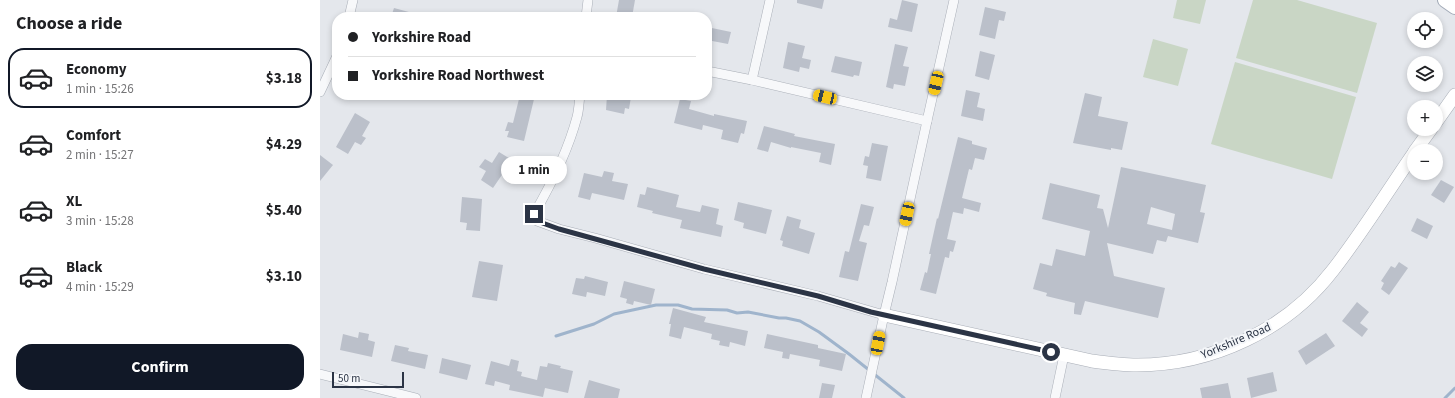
<!DOCTYPE html>
<html lang="en">
<head>
<meta charset="utf-8">
<style>
	:root { --surface:#fff; --page:#f6f6f6; --text:#202124; --muted:#757577; --line:#e0e0e0; --accent:#111827 }
	body { margin:0; font-family:"Source Sans 3",sans-serif; background:var(--page); color:var(--text); height:100vh; display:flex; flex-direction:column; font-size:15px; white-space:nowrap }
	* { box-sizing:border-box; margin:0 }
	p { font-size:13px; color:var(--muted) }
	.icon { flex:none; width:22px; height:22px; fill:none; stroke:currentColor; stroke-width:2; stroke-linecap:round; stroke-linejoin:round }
	.map { position:relative; flex:1; overflow:hidden }
	.drawer { display:flex; flex-direction:column; background:var(--surface); width:320px }
	.drawer>* { flex:none }
	.top-card { position:absolute; left:12px; top:12px; width:380px; height:88px; border-radius:16px; box-shadow:0 2px 6px #0003; display:grid; align-content:center; height:88px; padding:0 16px; background:var(--surface) }
	.buttons { position:absolute; left:1087px; top:12px; display:grid; gap:8px }
	.buttons a { display:grid; place-items:center; width:36px; height:36px; border-radius:50%; background:var(--surface); box-shadow:0 2px 6px #0003; font-size:20px }
	.scale { position:absolute; left:12px; bottom:10px; width:72px; box-sizing:border-box; padding-left:4px; border:2px solid #2b3445; border-top:0; font-size:11px; line-height:14px; white-space:nowrap; color:#2b3445; -webkit-text-stroke:3px #f4f6f9; paint-order:stroke }
	.end { position:absolute; width:18px; height:18px; margin:-9px; border:5px solid #2b3445; background:#fff; box-shadow:0 0 0 2px #fff }
	.from { border-radius:50% }
	.bubble { position:absolute; height:28px; border-radius:14px; background:var(--surface); box-shadow:0 2px 6px #0003; font-size:13px; font-weight:700; line-height:28px; text-align:center }
	.car { position:absolute; width:12px; height:24px; margin:-12px -6px; border-radius:5px; box-shadow:0 0 3px 1px #0007; background:linear-gradient(#f5c518 24%,#345 0 40%,#f5c518 0 76%,#345 0 86%,#f5c518 0) }
	.top-card b { display:flex; align-items:center; gap:14px; height:38px; font-size:15px }
	.top-card b+b { border-top:1px solid var(--line) }
	.top-card i { width:10px; height:10px; background:var(--text) }
	ul { padding:0; list-style:none }
	li { display:flex; align-items:center; gap:12px; height:60px; margin:0 8px 6px; padding:0 8px; border:2px solid transparent; border-radius:16px }
	li div { flex:1 }
	li b { display:block; font-size:15px }
	li em { font-style:normal; font-weight:700 }
	li.selected { border-color:var(--accent) }
	li>.icon { width:36px; height:36px; stroke-width:1.5 }
	h2 { padding:0 16px; font-size:18px; line-height:48px }
	.action { display:flex; gap:8px; margin-top:auto; padding:8px 16px }
	.action a { flex:1; height:46px; border-radius:16px; background:var(--accent); color:#fff; font-size:16px; font-weight:700; line-height:46px; text-align:center }
	main { display:flex; flex:1; min-height:0 }
	.map>svg:first-child { display:block }
</style>
</head>
<body>
<main>
<section class="drawer">
<h2>Choose a ride</h2>
<ul>
<li class="selected"><svg class="icon" aria-label="car" viewBox="0 0 24 24"><path d="M5 17H2v-5l4-1 3-4h7l3 4 3 1v5h-3M9 17h6M6 11h13"/><circle cx="7" cy="17" r="2"/><circle cx="17" cy="17" r="2"/></svg><div><b>Economy</b><p>1 min · 15:26</p></div><em>$3.18</em></li>
<li><svg class="icon" aria-label="car" viewBox="0 0 24 24"><path d="M5 17H2v-5l4-1 3-4h7l3 4 3 1v5h-3M9 17h6M6 11h13"/><circle cx="7" cy="17" r="2"/><circle cx="17" cy="17" r="2"/></svg><div><b>Comfort</b><p>2 min · 15:27</p></div><em>$4.29</em></li>
<li><svg class="icon" aria-label="car" viewBox="0 0 24 24"><path d="M5 17H2v-5l4-1 3-4h7l3 4 3 1v5h-3M9 17h6M6 11h13"/><circle cx="7" cy="17" r="2"/><circle cx="17" cy="17" r="2"/></svg><div><b>XL</b><p>3 min · 15:28</p></div><em>$5.40</em></li>
<li><svg class="icon" aria-label="car" viewBox="0 0 24 24"><path d="M5 17H2v-5l4-1 3-4h7l3 4 3 1v5h-3M9 17h6M6 11h13"/><circle cx="7" cy="17" r="2"/><circle cx="17" cy="17" r="2"/></svg><div><b>Black</b><p>4 min · 15:29</p></div><em>$3.10</em></li>
</ul>
<div class="action"><a>Confirm</a></div>
</section>
<div class="map">
<svg width="1135" height="398" viewBox="0 0 1135 398">
	<rect width="100%" height="100%" fill="#e4e7ec"/>
	<!-- green -->
	<g fill="#c9d6c5">
		<polygon points="857,0 886,0 880,24 853,18"/>
		<polygon points="933,0 977,0 1057,23 1037,93 916,58"/>
		<polygon points="833,39 868,49 858,86 823,77"/>
		<polygon points="915,62 1036,97 1012,179 891,144"/>
	</g>
	<g fill="none" stroke-linecap="round" stroke-linejoin="round">
		<!-- stream -->
		<g stroke="#9fb4cc" stroke-width="3">
			<polyline points="236,336 274,324 294,314 336,305 358,305 372,309 407,310 417,313 428,312 459,318 466,318 480,321 499,332 529,354 584,398"/>
			<polyline points="1125,398 1135,388"/>
		</g>
	</g>
	<!-- building -->
	<g fill="#bbc0ca" fill-rule="evenodd">
		<polygon points="299,0 315,0 312,17 296,17"/>
		<polygon points="477,0 504,0 502,9 477,3"/>
		<polygon points="582,0 598,4 592,32 568,27 570,18 577,20"/>
		<polygon points="665,7 686,12 684,21 679,20 675,39 659,35"/>
		<polygon points="74,8 100,15 99,17 71,17"/>
		<polygon points="387,27 411,32 408,44 387,40"/>
		<polygon points="468,42 485,46 482,58 491,60 489,69 480,67 479,72 463,68"/>
		<polygon points="575,44 588,47 583,66 589,67 585,86 574,84 573,89 566,87"/>
		<polygon points="660,51 675,55 669,80 655,76"/>
		<polygon points="515,56 542,62 539,76 534,75 533,77 511,72"/>
		<polygon points="646,90 660,93 657,107 665,109 663,121 641,116"/>
		<polygon points="765,93 782,97 778,116 808,122 802,150 791,148 791,150 753,143"/>
		<polygon points="200,95 215,95 204,141 187,137 189,131 185,131 188,122 193,123"/>
		<polygon points="287,95 305,95 305,96 311,97 309,109 305,108 304,114 286,110"/>
		<polygon points="360,99 371,101 369,109 394,116 394,114 427,121 424,134 421,133 418,143 401,139 403,130 383,125 382,130 354,123"/>
		<polygon points="35,113 50,122 42,136 46,138 41,145 35,142 28,154 16,147"/>
		<polygon points="444,126 475,134 474,136 515,144 511,165 499,162 501,153 471,147 471,148 451,142 448,152 437,149"/>
		<polygon points="638,137 652,141 652,144 667,148 664,160 655,158 652,170 649,169 642,198 661,203 659,212 644,208 643,214 633,212 627,239 636,241 633,252 630,251 629,258 625,257 616,294 600,290 605,272 607,273 611,254 609,254 617,218 618,219"/>
		<polygon points="552,143 568,146 561,181 546,178 548,166 543,165 545,156 549,157"/>
		<polygon points="179,152 192,160 173,188 161,180 166,171 159,167 165,159 172,163"/>
		<polygon points="0,155 13,165 0,181"/>
		<path d="M801,167L886,185L880,212L885,213L878,243L848,236L846,242L837,240L833,254L787,243L794,276L845,288L838,318L765,301L761,315L754,314V310L755,303L726,296L727,293L713,289L720,263L732,266L736,249L765,256L770,231L722,219L730,183L780,195L777,208L783,209L788,228ZM831,207L855,214L852,230L827,224Z"/>
		<polygon points="284,171 294,173 292,181 308,184 304,200 272,193 270,200 258,197 264,173 282,177"/>
		<polygon points="1121,180 1134,187 1124,203 1111,195"/>
		<polygon points="327,187 359,195 356,207 380,212 382,205 399,209 396,224 403,226 401,237 360,228 362,220 332,213 333,211 317,207 320,194 325,195"/>
		<polygon points="142,197 162,199 160,231 146,230 147,223 140,222"/>
		<polygon points="418,202 452,210 446,234 423,228 424,223 414,220"/>
		<polygon points="541,204 554,207 549,226 544,225 539,241 547,243 538,281 519,277 525,251 529,252"/>
		<polygon points="467,216 481,220 479,228 495,233 489,254 462,246 463,241 460,240"/>
		<polygon points="1097,218 1113,226 1107,239 1091,231"/>
		<polygon points="159,261 183,265 177,301 152,297"/>
		<polygon points="1079,262 1088,268 1069,295 1061,289 1064,283 1061,281 1071,266 1075,268"/>
		<polygon points="265,276 288,282 285,296 267,292 266,297 252,294 256,278 264,279"/>
		<polygon points="304,281 335,289 331,305 314,301 313,305 306,303 307,299 300,297"/>
		<polygon points="1037,302 1049,312 1040,323 1048,329 1042,337 1022,321"/>
		<polygon points="353,308 386,317 384,322 428,331 425,346 410,342 409,347 399,345 400,341 391,339 392,334 364,327 361,339 349,336 351,324 349,324"/>
		<polygon points="39,332 49,334 48,340 55,342 52,357 20,350 23,334 38,338"/>
		<polygon points="1006,333 1015,346 986,365 978,351"/>
		<polygon points="447,334 498,345 498,348 526,354 522,371 499,366 500,360 470,354 469,359 462,358 463,352 444,348"/>
		<polygon points="75,345 89,348 88,351 108,355 105,369 71,361"/>
		<polygon points="122,358 151,365 147,380 119,373"/>
		<polygon points="191,359 199,361 197,371 202,372 201,376 217,380 220,366 227,367 228,363 241,366 240,368 253,371 248,393 225,388 223,397 189,390 190,385 175,381 174,386 165,384 171,361 189,366"/>
		<polygon points="953,372 957,391 931,398 927,378"/>
		<polygon points="269,380 300,389 298,398 264,398"/>
		<polygon points="502,383 515,385 512,398 499,398"/>
		<polygon points="908,383 911,398 882,398 880,388"/>
	</g>
	<g fill="none" stroke-linecap="round" stroke-linejoin="round">
		<defs>
			<g id="street">
				<polyline points="29,17 33,0"/>
				<polyline points="266,17 268,0"/>
				<polyline points="387,71 432,80 607,121"/>
				<polyline points="432,80 450,0"/>
				<polyline points="0,92 17,56"/>
				<path d="M260,95C259,102 259,110 257,117C248,151 232,183 214,214L217,221L239,229L275,238L384,269L498,296L564,315"/>
				<polyline points="0,374 96,398"/>
				<polyline points="546,398 564,315 572,282 607,121 634,0"/>
				<polyline points="735,398 744,355"/>
			</g>
			<g id="secondary">
				<polyline points="1116,122 1135,95"/>
				<polyline points="1095,151 1111,129"/>
				<path d="M564,315L772,361C787,363 802,365 817,365C892,365 967,330 1013,270C1042,233 1067,192 1094,153"/>
			</g>
			<polyline id="primary" points="1125,0 1135,7"/>
		</defs>
		<!-- street casing -->
		<use href="#street" stroke="#a9aeb7" stroke-width="10"/>
		<!-- secondary casing -->
		<use href="#secondary" stroke="#a9aeb7" stroke-width="14"/>
		<!-- primary casing -->
		<use href="#primary" stroke="#a3abb8" stroke-width="16"/>
		<!-- street -->
		<use href="#street" stroke="#f7f8fa" stroke-width="9"/>
		<!-- secondary -->
		<use href="#secondary" stroke="#fff" stroke-width="13"/>
		<!-- primary -->
		<use href="#primary" stroke="#fff" stroke-width="14"/>
	</g>
	<g fill="none" stroke-linecap="round" stroke-linejoin="round">
		<!-- route -->
		<polyline stroke="#2b3445" stroke-width="5" points="214,214 217,221 239,229 384,269 498,296 551,312 731,352"/>
	</g>
	<g text-anchor="middle" dominant-baseline="central" stroke-width="4" stroke-linejoin="round" paint-order="stroke">
		<!-- street labels -->
		<g font-size="12" fill="#2b3445" stroke="#f4f6f9">
			<text transform="translate(916 341) rotate(-23)">Yorkshire Road</text>
		</g>
	</g>
</svg>
<div class="buttons">
<a><svg class="icon" aria-label="locate" viewBox="0 0 24 24"><circle cx="12" cy="12" r="6"/><path d="M12 2v4M12 18v4M2 12h4M18 12h4"/></svg></a>
<a><svg class="icon" aria-label="layers" viewBox="0 0 24 24"><path d="M12 4l9 5-9 5-9-5zM3 14l9 5 9-5"/></svg></a>
<a>+</a>
<a>−</a>
</div>
<div class="scale">50 m</div>
<i class="end from" style="left:731px;top:352px"></i>
<i class="end" style="left:214px;top:214px"></i>
<div class="bubble" style="left:181px;top:156px;width:66px">1 min</div>
<i class="car" style="left:616px;top:83px;rotate:193deg"></i>
<i class="car" style="left:505px;top:97px;rotate:283deg"></i>
<i class="car" style="left:587px;top:214px;rotate:192deg"></i>
<i class="car" style="left:558px;top:343px;rotate:11deg"></i>
<div class="top-card">
<b><i class="from"></i>Yorkshire Road</b>
<b><i></i>Yorkshire Road Northwest</b>
</div>
</div>
</main>
</body>
</html>
